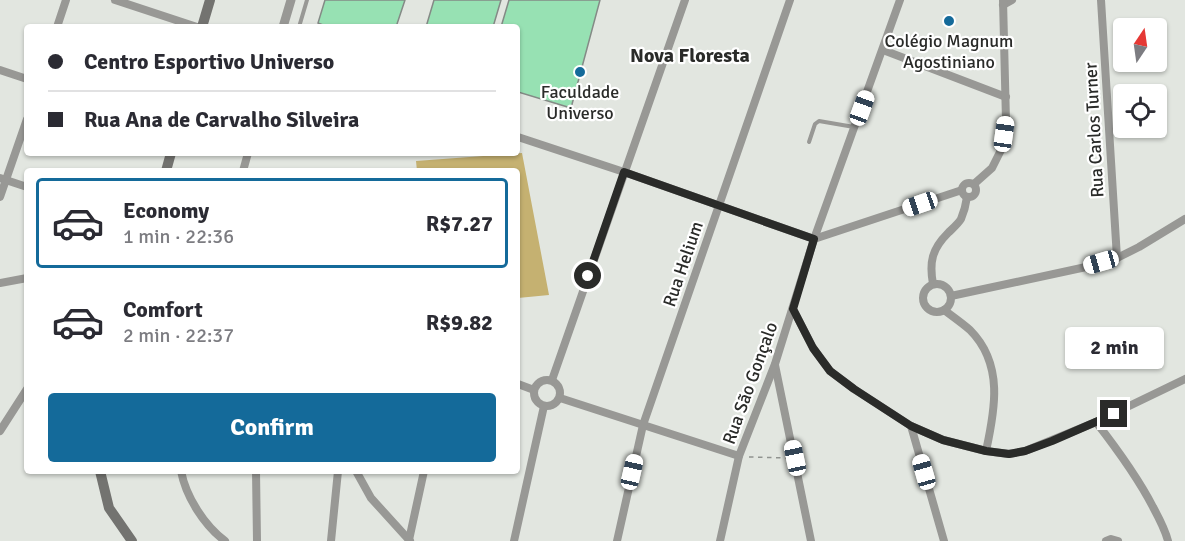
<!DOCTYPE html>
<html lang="en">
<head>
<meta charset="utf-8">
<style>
	:root { --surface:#fff; --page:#f7f7f7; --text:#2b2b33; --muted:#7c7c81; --line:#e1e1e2; --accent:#146a9a }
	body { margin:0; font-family:Signika,sans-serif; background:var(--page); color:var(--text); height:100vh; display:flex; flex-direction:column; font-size:22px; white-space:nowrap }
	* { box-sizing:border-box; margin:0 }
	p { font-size:20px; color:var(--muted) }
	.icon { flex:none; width:33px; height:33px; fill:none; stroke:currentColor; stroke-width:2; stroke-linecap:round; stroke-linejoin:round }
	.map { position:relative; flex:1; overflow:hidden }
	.panel { position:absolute; left:24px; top:168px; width:496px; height:306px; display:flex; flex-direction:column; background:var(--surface); border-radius:6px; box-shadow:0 2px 4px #0004 }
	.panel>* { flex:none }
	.top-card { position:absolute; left:24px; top:24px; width:496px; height:132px; border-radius:6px; box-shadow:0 2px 4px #0004; display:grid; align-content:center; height:132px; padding:0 24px; background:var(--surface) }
	.needle { width:39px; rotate:13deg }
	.tools { position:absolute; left:1113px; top:18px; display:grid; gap:12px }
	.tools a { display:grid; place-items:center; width:54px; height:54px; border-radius:6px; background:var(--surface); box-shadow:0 2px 4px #0004; font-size:30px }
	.end { position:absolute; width:27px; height:27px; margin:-14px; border:8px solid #2a2b29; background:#fff; box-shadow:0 0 0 3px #fff }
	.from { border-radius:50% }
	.bubble { position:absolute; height:42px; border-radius:6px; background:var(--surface); box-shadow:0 2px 4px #0004; font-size:20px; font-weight:700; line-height:42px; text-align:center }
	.car { position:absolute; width:18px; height:36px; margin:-18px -9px; border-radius:8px; box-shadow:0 0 4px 2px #0007; background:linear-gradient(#fff 24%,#345 0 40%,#fff 0 76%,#345 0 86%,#fff 0) }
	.top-card b { display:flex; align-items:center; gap:21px; height:57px; font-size:22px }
	.top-card b+b { border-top:2px solid var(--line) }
	.top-card i { width:15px; height:15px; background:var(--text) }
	ul { padding:10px 0 0; list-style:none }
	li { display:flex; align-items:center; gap:18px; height:90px; margin:0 12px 9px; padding:0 12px; border:3px solid transparent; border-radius:6px }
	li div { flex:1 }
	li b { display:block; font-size:22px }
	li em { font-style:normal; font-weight:700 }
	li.active { border-color:var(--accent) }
	li>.icon { width:54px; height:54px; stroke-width:1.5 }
	.cta { display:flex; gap:12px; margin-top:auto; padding:12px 24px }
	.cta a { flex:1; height:69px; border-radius:6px; background:var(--accent); color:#fff; font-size:24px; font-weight:700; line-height:69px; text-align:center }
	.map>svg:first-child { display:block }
</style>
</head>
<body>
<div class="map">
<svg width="1185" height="541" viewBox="0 0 1185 541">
	<rect width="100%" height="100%" fill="#e2e6e0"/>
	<!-- green -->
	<polygon fill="#c5b171" points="522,153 549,295 518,298 518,171 417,171 416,161"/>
	<!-- building -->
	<g fill="#97e1b3" stroke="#848a86" stroke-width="1.5">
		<polygon points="325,0 405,0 396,27 328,27 318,23"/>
		<polygon points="434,0 501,0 493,27 426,27"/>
		<polygon points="509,0 600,0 571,108 518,92 518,27 501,27"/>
	</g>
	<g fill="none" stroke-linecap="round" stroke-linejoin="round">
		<!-- path -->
		<polyline stroke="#90938f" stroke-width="1.5" stroke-dasharray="4.5 4.5" stroke-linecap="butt" points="749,457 786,458"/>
		<!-- service -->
		<g stroke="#989895" stroke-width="4">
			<polyline points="299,27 307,0"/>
			<polyline points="809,142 815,124 819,121 854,127"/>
		</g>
		<!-- minor -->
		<g stroke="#989895" stroke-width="8">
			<polyline points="115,0 197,27"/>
			<polyline points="1101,0 1117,258"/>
			<polyline points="1003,5 1012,0"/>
			<polyline points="57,27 66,0"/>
			<polyline points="883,50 1006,97"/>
			<polyline points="0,70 27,79"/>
			<polyline points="518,137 624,172 814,239"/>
			<polyline points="243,171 248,153"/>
			<polyline points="0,178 27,187"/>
			<circle cx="969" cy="190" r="7"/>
			<polyline points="974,184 992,168 1002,148 1006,121 1003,0"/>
			<polyline points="0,197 27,119"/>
			<polyline points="814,239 962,190"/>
			<polyline points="0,283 27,278"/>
			<path d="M933,284C929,262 932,249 948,233C952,229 958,224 961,219C964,212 966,204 967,197"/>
			<circle cx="937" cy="298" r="14"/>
			<polyline points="951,296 1086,267 1117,258 1139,247 1185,219"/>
			<polyline points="793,309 813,348 830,371 854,389 911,426 943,440 986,451 1009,454 1025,451 1096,422 1185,379"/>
			<path d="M944,310C952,316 962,323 970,330C1004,364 995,410 986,451"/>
			<polyline points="775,365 811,541"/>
			<circle cx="547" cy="393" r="13"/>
			<polyline points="552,380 685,0"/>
			<polyline points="518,384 534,390"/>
			<polyline points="560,398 739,456"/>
			<path d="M1096,422C1117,449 1137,476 1153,507C1159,518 1165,529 1168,541"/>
			<polyline points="911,426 944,541"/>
			<polyline points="0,431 27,389"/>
			<path d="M181,471C186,497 204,525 225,541"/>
			<polyline points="256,471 257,541"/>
			<polyline points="356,471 371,498 410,541"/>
			<polyline points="409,540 424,471"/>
			<polyline points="331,541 338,471"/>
			<polyline points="514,541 544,406"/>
			<polyline points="617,541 643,425 790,0"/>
			<polyline points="720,541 739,456 775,364 814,239 900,0"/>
			<polyline points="1106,541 1111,539 1118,541"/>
		</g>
		<!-- tertiary -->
		<polyline stroke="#989895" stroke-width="9" points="283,27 291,0"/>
		<!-- secondary -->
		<g stroke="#737370" stroke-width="10">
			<polyline points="202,27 210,0"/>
			<polyline points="166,171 171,153"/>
			<polyline points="100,471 109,508 132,541"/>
		</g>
	</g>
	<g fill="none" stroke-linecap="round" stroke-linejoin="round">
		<!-- route -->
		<polyline stroke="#2a2b29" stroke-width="8" points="588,276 624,172 814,239 793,309 813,348 830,371 854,389 911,426 943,440 986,451 1009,454 1025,451 1052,441 1114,414"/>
	</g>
	<!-- markers -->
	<g fill="#146a9a" stroke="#fff" stroke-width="2">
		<circle cx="949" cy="21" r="6"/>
		<circle cx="580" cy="72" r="6"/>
	</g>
	<g text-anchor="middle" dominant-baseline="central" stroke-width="4.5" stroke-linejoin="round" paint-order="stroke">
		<!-- poi labels -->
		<g font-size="18" fill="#2a2b29" stroke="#fff">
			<text x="949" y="41">Colégio Magnum<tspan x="949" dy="21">Agostiniano</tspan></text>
			<text x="580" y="92">Faculdade<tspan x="580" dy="21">Universo</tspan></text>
		</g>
		<!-- street labels -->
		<g font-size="18" fill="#2a2b29" stroke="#fff">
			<text transform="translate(1094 130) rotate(-93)">Rua Carlos Turner</text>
			<text transform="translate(683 264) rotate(-71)">Rua Helium</text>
			<text transform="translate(750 383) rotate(-70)">Rua São Gonçalo</text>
		</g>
		<!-- neighbourhood labels -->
		<g font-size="20" font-weight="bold" fill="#2a2b29" stroke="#fff">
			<text x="690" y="55">Nova Floresta</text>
		</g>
	</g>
</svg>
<div class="tools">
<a><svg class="needle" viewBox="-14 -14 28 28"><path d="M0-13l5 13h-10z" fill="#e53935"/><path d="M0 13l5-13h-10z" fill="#7c7c81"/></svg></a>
<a><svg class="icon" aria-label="locate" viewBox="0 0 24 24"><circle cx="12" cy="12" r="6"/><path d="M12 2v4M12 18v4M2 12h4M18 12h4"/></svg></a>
</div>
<i class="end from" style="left:588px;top:276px"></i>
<i class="end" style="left:1114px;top:414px"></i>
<div class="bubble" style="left:1065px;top:327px;width:99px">2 min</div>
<i class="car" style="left:862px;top:108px;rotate:20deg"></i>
<i class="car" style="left:1004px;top:134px;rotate:8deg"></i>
<i class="car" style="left:920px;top:204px;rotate:251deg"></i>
<i class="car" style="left:1101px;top:262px;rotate:254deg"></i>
<i class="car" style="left:795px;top:458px;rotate:348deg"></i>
<i class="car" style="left:632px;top:472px;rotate:13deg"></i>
<i class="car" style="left:924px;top:472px;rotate:344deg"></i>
<div class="top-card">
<b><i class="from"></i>Centro Esportivo Universo</b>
<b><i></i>Rua Ana de Carvalho Silveira</b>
</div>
<section class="panel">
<ul>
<li class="active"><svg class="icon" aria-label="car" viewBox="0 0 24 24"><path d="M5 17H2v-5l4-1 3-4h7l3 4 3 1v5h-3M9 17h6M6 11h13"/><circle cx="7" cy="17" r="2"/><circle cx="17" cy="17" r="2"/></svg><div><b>Economy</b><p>1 min · 22:36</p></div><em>R$7.27</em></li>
<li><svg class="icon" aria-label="car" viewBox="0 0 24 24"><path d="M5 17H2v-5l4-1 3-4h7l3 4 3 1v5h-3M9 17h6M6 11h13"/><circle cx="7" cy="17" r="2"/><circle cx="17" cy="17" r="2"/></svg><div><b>Comfort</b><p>2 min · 22:37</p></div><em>R$9.82</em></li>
</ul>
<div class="cta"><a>Confirm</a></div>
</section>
</div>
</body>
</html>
